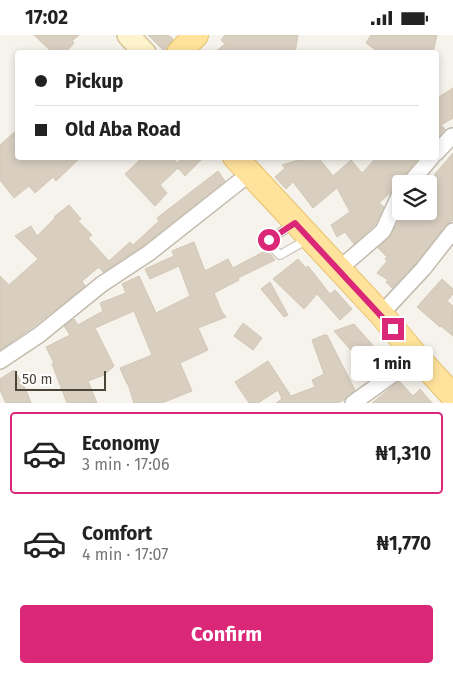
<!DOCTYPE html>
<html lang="en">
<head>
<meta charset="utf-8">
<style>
	:root { --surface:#fff; --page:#f2f2f2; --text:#222; --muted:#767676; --line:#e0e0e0; --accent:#db2777 }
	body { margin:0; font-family:"Fira Sans",sans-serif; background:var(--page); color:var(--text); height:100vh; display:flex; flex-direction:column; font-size:19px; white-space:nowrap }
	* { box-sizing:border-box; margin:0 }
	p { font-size:16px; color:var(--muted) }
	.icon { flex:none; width:28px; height:28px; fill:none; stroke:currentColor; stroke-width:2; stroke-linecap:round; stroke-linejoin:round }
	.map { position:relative; height:368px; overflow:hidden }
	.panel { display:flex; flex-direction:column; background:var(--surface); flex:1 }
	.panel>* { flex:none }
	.guide { position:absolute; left:15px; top:15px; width:424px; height:110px; border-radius:5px; box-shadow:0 2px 8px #0003; display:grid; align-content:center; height:110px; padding:0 20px; background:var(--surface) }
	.fabs { position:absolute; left:392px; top:140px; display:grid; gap:10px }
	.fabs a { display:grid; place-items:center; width:45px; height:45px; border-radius:5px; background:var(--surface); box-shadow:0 2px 8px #0003; font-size:25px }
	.scale { position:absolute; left:15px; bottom:12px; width:91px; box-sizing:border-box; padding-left:5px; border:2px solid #4b4439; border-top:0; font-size:14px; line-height:18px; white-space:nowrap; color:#4b4439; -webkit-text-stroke:4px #fff; paint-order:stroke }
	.end { position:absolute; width:22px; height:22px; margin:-11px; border:6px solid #db2777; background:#fff; box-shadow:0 0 0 2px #fff }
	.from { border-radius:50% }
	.bubble { position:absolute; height:35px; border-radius:5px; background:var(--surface); box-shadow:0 2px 8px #0003; font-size:16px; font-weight:700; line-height:35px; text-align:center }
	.guide b { display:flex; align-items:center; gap:18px; height:48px; font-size:19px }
	.guide b+b { border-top:1px solid var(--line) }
	.guide i { width:12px; height:12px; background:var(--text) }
	ul { padding:9px 0 0; list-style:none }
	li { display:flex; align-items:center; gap:15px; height:82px; margin:0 10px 8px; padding:0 10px; border:2px solid transparent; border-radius:5px }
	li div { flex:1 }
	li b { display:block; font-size:19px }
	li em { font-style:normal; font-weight:700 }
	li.active { border-color:var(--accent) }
	li>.icon { width:45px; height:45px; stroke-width:1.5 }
	.primary-button { display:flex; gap:10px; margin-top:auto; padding:10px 20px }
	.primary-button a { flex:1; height:58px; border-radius:5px; background:var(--accent); color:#fff; font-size:20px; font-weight:700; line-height:58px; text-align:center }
	.status { display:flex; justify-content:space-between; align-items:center; height:35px; padding:0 25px; background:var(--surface); direction:ltr }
	.status svg { height:14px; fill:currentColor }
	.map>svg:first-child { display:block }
</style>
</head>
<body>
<div class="status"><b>17:02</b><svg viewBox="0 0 49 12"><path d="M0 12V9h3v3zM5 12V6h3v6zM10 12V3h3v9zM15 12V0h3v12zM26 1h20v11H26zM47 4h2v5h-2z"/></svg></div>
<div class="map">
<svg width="453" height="368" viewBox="0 0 453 368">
	<rect width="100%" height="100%" fill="#f6f3ec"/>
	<!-- building -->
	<g fill="#d8cfc1" stroke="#d3c7b4">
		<polygon points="34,0 79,0 72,6 74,8 65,18 53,18"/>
		<polygon points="148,0 168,0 173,4 165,17"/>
		<polygon points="225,0 298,0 295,18 214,18 225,9 221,5"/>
		<polygon points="371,0 437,0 433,18 380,18 366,8"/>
		<polygon points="453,53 453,83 441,90 445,94 436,104 436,64"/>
		<polygon points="18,94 18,122 81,122 56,146 53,142 35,158 29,151 14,163 0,145 0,110"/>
		<polygon points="453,118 453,185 446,190 416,228 392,253 386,247 388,245 377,238 387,226 385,224 387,222 378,213 391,200 404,176 429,176 429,146"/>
		<polygon points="143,122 172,122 177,128 183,122 204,122 185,141 178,133 160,150 167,158 155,171 125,139"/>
		<polygon points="308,122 318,122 333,141 351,125 362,138 377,122 419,122 402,143 400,148 395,150 390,158 379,168 384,172 375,190 354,209 345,197 337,202 331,190 350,177 337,153 313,173 293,147 286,154 275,142 285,133 282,130"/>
		<polygon points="218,136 225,146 144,210 103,237 99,232 82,246 85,251 33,292 0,315 0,241 9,250 38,224 15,201 31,191 37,201 55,183 54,182 69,170 81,184 78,186 92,200 88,203 109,226 130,207 133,210 159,186 157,183"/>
		<polygon points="194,207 205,236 228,224 233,233 267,215 275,225 238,243 239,245 214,258 222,277 226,282 198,293 208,315 180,328 192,356 162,368 134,368 128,349 127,349 120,333 152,320 134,276 95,293 114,331 104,340 88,346 97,368 67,368 52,329 54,328 46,312 70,300 64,291 74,284 78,290 103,276 100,268 126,258 122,249 139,241 156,278 190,261 179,231 150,244 145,234 174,221 172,216"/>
		<polygon points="298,224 306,233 308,231 330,259 335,255 352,274 340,285 317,259 304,274 273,244"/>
		<polygon points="442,244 453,254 453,259 447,266 453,271 453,301 441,291 440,292 417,272"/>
		<polygon points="270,247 288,280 284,282 261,254"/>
		<polygon points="243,288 262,303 253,315 234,301"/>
		<polygon points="354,289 390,330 374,341 334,296"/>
		<polygon points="324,300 327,300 355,355 344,365 338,368 276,368 282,364 278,355 258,368 249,368 235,347 268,326 291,361 315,352 312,345 324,339 312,305"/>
		<polygon points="14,335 26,355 31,368 6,368 0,355 0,344"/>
		<polygon points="399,346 413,361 420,354 432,368 372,368"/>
	</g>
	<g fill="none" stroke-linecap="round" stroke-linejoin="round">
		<defs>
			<polyline id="lane" points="293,189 269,205 268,208 280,220 308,204"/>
			<g id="street">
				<polyline points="436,118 452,101"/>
				<polyline points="409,149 432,122"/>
				<polyline points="339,234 383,196 401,157"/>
				<polyline points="381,279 423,234 453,196"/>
				<polyline points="0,326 39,300 102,249 149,218 249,139"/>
				<polyline points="353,368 417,322"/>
			</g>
			<polyline id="secondary" points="128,0 145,18"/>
			<g id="primary">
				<polyline points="179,18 196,0"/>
				<polyline points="235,122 381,279 417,322 453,361"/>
			</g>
		</defs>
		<!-- lane casing -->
		<use href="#lane" stroke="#c2bbae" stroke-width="10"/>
		<!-- street casing -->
		<use href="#street" stroke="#c2bbae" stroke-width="18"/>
		<!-- secondary casing -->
		<use href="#secondary" stroke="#d6c79b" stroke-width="24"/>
		<!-- primary casing -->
		<use href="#primary" stroke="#e6c16a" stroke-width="26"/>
		<!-- lane -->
		<use href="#lane" stroke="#fff" stroke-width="8"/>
		<!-- street -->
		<use href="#street" stroke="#fff" stroke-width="15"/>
		<!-- secondary -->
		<use href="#secondary" stroke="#fff3cd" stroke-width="21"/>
		<!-- primary -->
		<use href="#primary" stroke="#ffe39c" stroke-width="24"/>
	</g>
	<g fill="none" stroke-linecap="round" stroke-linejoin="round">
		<!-- route -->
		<polyline stroke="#db2777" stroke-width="6" points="269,205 295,188 393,294"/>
	</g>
</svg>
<div class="fabs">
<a><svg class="icon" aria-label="layers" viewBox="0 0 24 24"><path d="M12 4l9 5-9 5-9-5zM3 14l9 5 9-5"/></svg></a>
</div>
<div class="scale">50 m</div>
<i class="end from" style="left:269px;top:205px"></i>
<i class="end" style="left:393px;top:294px"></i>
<div class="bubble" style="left:351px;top:311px;width:82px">1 min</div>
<div class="guide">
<b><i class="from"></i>Pickup</b>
<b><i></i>Old Aba Road</b>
</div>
</div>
<section class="panel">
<ul>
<li class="active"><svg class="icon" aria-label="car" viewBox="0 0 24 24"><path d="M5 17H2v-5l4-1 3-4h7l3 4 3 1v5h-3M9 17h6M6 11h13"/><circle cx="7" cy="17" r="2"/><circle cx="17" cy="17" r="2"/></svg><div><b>Economy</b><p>3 min · 17:06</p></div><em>₦1,310</em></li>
<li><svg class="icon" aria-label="car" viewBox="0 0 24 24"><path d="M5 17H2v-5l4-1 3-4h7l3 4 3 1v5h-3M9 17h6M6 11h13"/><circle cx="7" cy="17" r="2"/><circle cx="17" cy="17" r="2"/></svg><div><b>Comfort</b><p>4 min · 17:07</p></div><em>₦1,770</em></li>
</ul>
<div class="primary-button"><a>Confirm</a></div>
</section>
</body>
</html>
